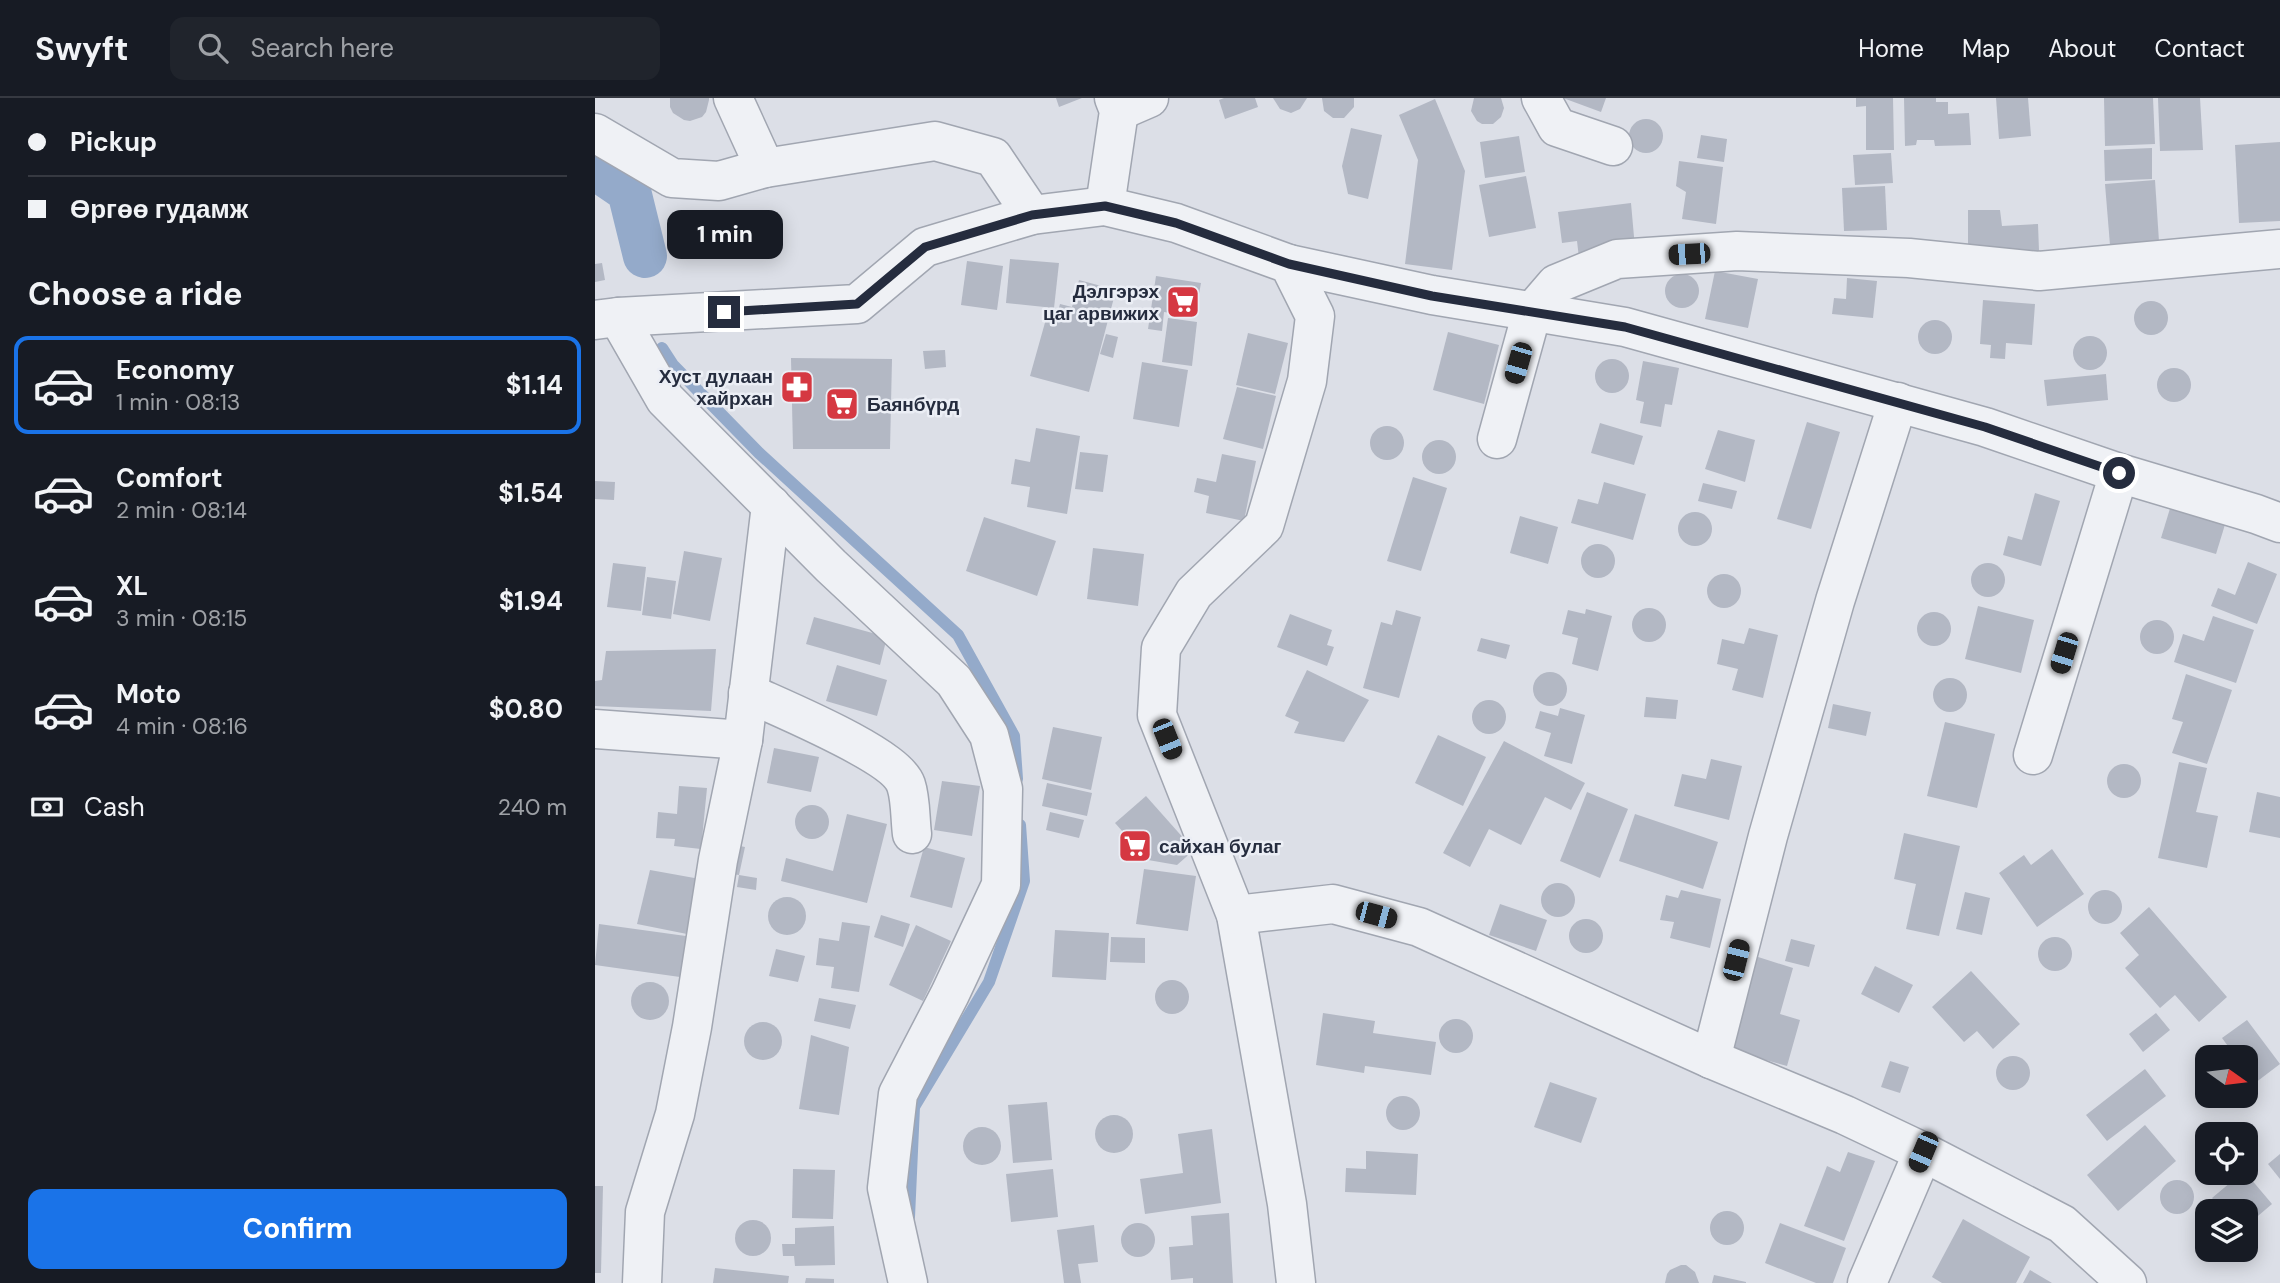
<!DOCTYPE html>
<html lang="en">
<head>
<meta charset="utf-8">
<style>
	:root { --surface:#171b24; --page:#20242c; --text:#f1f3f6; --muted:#9ea1a6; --line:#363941; --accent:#1a73e8 }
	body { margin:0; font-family:"DM Sans",sans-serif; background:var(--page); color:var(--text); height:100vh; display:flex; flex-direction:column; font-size:26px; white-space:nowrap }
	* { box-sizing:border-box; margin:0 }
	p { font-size:23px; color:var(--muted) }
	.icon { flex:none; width:38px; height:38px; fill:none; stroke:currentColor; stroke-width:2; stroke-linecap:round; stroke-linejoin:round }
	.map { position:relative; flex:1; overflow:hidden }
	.drawer { display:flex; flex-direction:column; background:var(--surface); width:595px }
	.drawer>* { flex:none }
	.top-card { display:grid; align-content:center; height:154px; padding:0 28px; background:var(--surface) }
	.needle { width:46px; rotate:104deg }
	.buttons { position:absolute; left:1600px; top:947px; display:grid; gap:14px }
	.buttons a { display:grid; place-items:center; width:63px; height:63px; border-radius:14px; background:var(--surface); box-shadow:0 4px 18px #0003; font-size:35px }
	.end { position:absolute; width:32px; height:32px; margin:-16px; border:9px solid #252c3e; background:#fff; box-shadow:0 0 0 4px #fff }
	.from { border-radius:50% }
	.bubble { position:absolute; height:49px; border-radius:14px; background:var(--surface); box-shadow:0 4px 18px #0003; font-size:23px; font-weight:700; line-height:49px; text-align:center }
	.car { position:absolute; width:21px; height:42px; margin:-21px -10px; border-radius:9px; box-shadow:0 0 5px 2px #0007; background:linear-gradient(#222 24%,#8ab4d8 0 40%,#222 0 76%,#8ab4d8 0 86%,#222 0) }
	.top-card b { display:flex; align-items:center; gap:24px; height:66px; font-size:26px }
	.top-card b+b { border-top:2px solid var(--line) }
	.top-card i { width:18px; height:18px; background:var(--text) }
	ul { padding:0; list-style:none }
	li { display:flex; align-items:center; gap:21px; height:98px; margin:0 14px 10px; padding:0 14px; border:4px solid transparent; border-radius:14px }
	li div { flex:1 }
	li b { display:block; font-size:26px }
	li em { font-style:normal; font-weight:700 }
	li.selected { border-color:var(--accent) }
	li>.icon { width:63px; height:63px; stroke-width:1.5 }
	h2 { padding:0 28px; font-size:32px; line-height:84px }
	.pay { display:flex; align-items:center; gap:18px; height:77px; padding:0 28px; font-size:26px }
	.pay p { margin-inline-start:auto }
	.cta { display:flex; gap:14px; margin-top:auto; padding:14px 28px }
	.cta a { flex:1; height:80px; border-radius:14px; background:var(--accent); color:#fff; font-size:28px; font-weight:700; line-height:80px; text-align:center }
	header { display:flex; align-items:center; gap:42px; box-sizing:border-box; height:98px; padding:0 35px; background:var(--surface); border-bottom:2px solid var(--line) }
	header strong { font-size:33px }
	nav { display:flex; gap:38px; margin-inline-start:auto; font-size:24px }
	.search { width:490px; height:63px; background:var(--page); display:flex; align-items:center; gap:18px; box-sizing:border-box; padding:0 24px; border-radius:14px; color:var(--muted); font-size:26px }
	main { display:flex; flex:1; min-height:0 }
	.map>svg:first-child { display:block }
</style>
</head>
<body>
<header>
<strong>Swyft</strong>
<div class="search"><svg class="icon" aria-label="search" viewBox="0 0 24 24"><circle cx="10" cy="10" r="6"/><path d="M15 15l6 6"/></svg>Search here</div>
<nav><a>Home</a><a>Map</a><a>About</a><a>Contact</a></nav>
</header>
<main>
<section class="drawer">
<div class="top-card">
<b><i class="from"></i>Pickup</b>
<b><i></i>Өргөө гудамж</b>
</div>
<h2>Choose a ride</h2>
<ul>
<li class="selected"><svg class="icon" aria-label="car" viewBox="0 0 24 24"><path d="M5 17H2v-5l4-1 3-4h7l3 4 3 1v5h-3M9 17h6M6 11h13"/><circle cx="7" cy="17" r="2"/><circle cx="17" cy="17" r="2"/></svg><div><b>Economy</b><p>1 min · 08:13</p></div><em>$1.14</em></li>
<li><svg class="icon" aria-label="car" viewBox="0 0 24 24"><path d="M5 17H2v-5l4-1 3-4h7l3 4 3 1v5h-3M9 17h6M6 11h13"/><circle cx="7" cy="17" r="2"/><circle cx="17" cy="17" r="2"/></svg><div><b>Comfort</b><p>2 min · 08:14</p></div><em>$1.54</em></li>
<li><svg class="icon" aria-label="car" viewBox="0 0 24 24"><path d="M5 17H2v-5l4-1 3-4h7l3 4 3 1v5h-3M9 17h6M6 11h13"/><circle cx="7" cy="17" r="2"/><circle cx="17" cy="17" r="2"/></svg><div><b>XL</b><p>3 min · 08:15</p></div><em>$1.94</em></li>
<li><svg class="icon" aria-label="car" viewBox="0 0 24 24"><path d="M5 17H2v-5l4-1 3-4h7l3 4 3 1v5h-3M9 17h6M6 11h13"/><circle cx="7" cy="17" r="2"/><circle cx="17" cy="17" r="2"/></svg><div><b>Moto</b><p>4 min · 08:16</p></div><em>$0.80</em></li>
</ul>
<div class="pay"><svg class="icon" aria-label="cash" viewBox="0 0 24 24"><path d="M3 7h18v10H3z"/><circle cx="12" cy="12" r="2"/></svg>Cash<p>240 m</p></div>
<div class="cta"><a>Confirm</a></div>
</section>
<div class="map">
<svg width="1685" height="1185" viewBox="0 0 1685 1185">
	<rect width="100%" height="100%" fill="#dcdfe7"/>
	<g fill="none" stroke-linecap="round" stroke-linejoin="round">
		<!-- stream -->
		<g stroke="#94aaca" stroke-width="12">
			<polyline points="67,250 78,267 164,355 363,537 419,638 422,681"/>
			<polyline points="314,1119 319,1009 394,884 429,783 425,727"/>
		</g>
		<!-- canal -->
		<polyline stroke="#94aaca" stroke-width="44" points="0,70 34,93 50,158"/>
	</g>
	<!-- building -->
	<g fill="#b3b8c4">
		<polygon points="75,0 114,0 114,2 111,14 107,19 95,23 89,22 78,15 75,9"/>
		<polygon points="461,0 487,0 464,9"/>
		<polygon points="629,0 660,0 663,9 630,21 624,2"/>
		<polygon points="678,0 712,0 705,11 696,15 685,11"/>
		<polygon points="727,0 759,0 759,9 749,20 738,20 729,13"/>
		<polygon points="879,0 906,0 909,10 906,19 898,26 887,26 882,23 876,13"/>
		<polygon points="968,0 1011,0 1006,14"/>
		<polygon points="1261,0 1298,0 1299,52 1271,52 1271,8 1261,9"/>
		<polygon points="1309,0 1341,0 1341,4 1353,4 1353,16 1374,15 1376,47 1340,48 1339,42 1322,42 1321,47 1310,48"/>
		<polygon points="1401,0 1433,0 1436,38 1404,41"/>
		<polygon points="1509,0 1558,0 1560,46 1510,48"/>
		<polygon points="1563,0 1605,0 1608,52 1565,53"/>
		<polygon points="840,1 870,73 857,172 810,166 823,62 804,17"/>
		<circle cx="1051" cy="38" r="17"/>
		<polygon points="756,30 787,37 773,101 753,96 747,68"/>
		<polygon points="1106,37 1132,41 1129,64 1102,60"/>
		<polygon points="924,38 930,74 890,80 885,44"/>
		<polygon points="1685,44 1685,123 1644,125 1640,47"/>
		<polygon points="1557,50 1557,81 1510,83 1509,52"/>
		<polygon points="1296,55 1298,85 1260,87 1258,57"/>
		<polygon points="1084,63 1128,69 1121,126 1087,121 1091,94 1081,88"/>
		<polygon points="931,78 941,130 894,139 884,87"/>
		<polygon points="1560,82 1564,144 1515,147 1510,86"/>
		<polygon points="1290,88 1292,132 1249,133 1247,90"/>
		<polygon points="1036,105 1040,150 984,160 982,143 967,145 963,114"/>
		<polygon points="1373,112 1405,112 1407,128 1443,126 1444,153 1373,155"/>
		<polygon points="415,161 464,165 459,210 411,205"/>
		<polygon points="372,163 408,168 402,212 366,207"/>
		<polygon points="7,165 10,182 0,184 0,166"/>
		<polygon points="1120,173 1163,181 1153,230 1110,221"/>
		<circle cx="1087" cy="193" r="17"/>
		<polygon points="561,178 606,185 600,218 569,214 567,233 553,231"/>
		<polygon points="1252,180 1282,183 1278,220 1237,216 1239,200 1251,201"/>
		<polygon points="484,182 521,192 494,294 435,278 451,221 460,224 465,206 477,209"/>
		<polygon points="1388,202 1440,206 1437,247 1411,245 1410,261 1395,260 1396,247 1385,246"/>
		<circle cx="1556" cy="220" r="17"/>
		<polygon points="573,220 602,224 597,268 567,264"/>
		<circle cx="1340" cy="239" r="17"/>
		<polygon points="853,234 904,247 889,306 838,292"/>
		<polygon points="653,235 693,245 680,296 641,287"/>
		<polygon points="511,236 523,239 518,260 505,256"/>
		<circle cx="1495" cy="255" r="17"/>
		<polygon points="350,252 351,269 330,271 328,253"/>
		<polygon points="196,260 297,261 295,351 198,351"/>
		<circle cx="1017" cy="278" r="17"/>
		<polygon points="1048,263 1084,270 1077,307 1070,306 1066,329 1045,325 1049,304 1041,302"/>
		<polygon points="547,264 593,272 584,329 538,321"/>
		<circle cx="1579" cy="287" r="17"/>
		<polygon points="1511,276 1513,302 1452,308 1449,282"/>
		<polygon points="642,289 681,298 668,351 628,341"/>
		<polygon points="1212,324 1245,334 1216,431 1182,421"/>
		<polygon points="1005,325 1048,338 1039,367 996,355"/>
		<circle cx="792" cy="345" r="17"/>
		<polygon points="441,330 485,338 472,416 432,409 435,389 416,386 420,361 435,364"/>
		<polygon points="1123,332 1160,342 1150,384 1110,371"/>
		<circle cx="844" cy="359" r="17"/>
		<polygon points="485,354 513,357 508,394 480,391"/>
		<polygon points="627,356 661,363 649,423 611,415 614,398 599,394 602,380 621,384"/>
		<polygon points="818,379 852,390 826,473 792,463"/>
		<polygon points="0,383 20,384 19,402 0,401"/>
		<polygon points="1009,384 1051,396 1038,442 976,425 983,401 1003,406"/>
		<polygon points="1108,385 1142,393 1137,411 1103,403"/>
		<polygon points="1440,395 1465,403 1446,468 1408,457 1413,438 1427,442"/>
		<polygon points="1577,404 1632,420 1621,456 1566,440"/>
		<circle cx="1100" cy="431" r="17"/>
		<polygon points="925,418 963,429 953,466 915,455"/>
		<polygon points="389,419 461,443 442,498 371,473"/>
		<circle cx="1003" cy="463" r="17"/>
		<polygon points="498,450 549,456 543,508 492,501"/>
		<polygon points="89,453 127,460 115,523 78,516"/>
		<polygon points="1653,464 1682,476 1662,526 1616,508 1623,490 1640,497"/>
		<polygon points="18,465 51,469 46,513 12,509"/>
		<circle cx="1393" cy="482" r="17"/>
		<circle cx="1129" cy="493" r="17"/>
		<polygon points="52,479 81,483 76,521 47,517"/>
		<polygon points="1383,508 1439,522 1426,575 1370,561"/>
		<circle cx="1054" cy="527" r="17"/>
		<polygon points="991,511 1017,518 1003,573 977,566 983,540 967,536 973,512 990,516"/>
		<polygon points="801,512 826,519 804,600 768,590 786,524 797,527"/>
		<circle cx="1339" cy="531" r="17"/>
		<polygon points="695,516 737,532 732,547 739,549 732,568 682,549"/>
		<polygon points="1618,518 1659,532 1641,585 1579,564 1588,536 1609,543"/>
		<polygon points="219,519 292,539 285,567 211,546"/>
		<circle cx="1562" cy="539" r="17"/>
		<polygon points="1154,530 1183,537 1168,600 1137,592 1143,571 1122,566 1127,541 1149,546"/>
		<polygon points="886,540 915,547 911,561 882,553"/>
		<polygon points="121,551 116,613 0,608 0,583 7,582 11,553"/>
		<polygon points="242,567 292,582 282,618 231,603"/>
		<polygon points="712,572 774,602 749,644 699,635 704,624 690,618"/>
		<circle cx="955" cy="591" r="17"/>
		<polygon points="1591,576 1637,592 1612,666 1577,655 1588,624 1577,621"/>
		<circle cx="1355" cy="597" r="17"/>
		<polygon points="1051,599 1083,602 1081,621 1049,619"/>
		<circle cx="894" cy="619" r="17"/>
		<polygon points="1238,606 1276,614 1271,638 1233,630"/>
		<polygon points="965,610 990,617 977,666 949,658 956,635 940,630 945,613 963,618"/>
		<polygon points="1350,624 1400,636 1382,710 1332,698"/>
		<polygon points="458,629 507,639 496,692 447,681"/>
		<polygon points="843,637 891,659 868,708 820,685"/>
		<polygon points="909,643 990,685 976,712 950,699 926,747 894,731 875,769 848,755"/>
		<polygon points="179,650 224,659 216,694 172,685"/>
		<polygon points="1116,661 1147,668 1134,722 1079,708 1087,676 1111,681"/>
		<polygon points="1584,664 1612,670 1601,714 1623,718 1612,770 1563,760"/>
		<circle cx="1529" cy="683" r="17"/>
		<polygon points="347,683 385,688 377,738 339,732"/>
		<polygon points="452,685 497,695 492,718 447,708"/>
		<polygon points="84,688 112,690 106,751 79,748 80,741 61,740 63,714 82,716"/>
		<polygon points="992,694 1033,711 1005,780 965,763"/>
		<polygon points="1662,694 1685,699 1685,740 1654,734"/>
		<polygon points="551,698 599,752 582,767 553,762 520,725"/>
		<circle cx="217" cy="724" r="17"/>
		<polygon points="455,714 489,722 484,740 451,732"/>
		<polygon points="252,716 292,726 272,805 186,783 191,760 238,773"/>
		<polygon points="1040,716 1123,744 1108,791 1024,763"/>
		<polygon points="1309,735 1365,748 1344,838 1311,831 1321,786 1299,781"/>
		<polygon points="135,746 150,749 144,777 162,780 161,792 142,789 144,777 129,775"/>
		<polygon points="329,749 370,760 357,810 315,799"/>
		<polygon points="1457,751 1489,796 1442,829 1404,775 1429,757 1436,767"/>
		<polygon points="549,771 601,778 593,833 541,826"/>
		<polygon points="55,772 105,781 92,836 42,826"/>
		<circle cx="963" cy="802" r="17"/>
		<polygon points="1086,792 1126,801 1115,850 1075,840 1079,824 1065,822 1071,797 1083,800"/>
		<circle cx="1510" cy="809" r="17"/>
		<polygon points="1370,794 1395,800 1387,837 1361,831"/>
		<circle cx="192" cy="818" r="19"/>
		<polygon points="905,806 952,822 941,853 894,837"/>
		<polygon points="1554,809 1632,899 1604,924 1580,897 1565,910 1530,870 1544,857 1525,835"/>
		<polygon points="286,817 315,826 308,849 279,839"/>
		<circle cx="991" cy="838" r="17"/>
		<polygon points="247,824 275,828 264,894 236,890 239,869 221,867 224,840 244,843"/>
		<polygon points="4,826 98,839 92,880 0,867"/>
		<polygon points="321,827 356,843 328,903 294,887"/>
		<polygon points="460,832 514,835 511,882 457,879"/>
		<polygon points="516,839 550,840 550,865 515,864"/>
		<circle cx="1460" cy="856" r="17"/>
		<polygon points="1196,841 1220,847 1214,869 1190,863"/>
		<polygon points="181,851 210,858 203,884 174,878"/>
		<polygon points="1160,858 1198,870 1185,916 1205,922 1192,968 1132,951"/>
		<polygon points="1280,868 1318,887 1304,915 1266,896"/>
		<polygon points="1376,873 1425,926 1398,951 1382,933 1369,944 1337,909"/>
		<circle cx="577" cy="899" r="17"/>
		<circle cx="55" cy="903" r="19"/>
		<polygon points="224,900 261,907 255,931 219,923"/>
		<polygon points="728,915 780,923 778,935 841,944 836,977 770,968 769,975 721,967"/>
		<polygon points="1561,915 1575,932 1548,954 1534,936"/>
		<circle cx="861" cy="938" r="17"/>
		<polygon points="1652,922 1685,966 1660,985 1650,971 1650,959 1641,959 1627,940"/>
		<circle cx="168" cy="943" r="19"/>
		<polygon points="216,937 254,949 244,1017 204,1011"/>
		<circle cx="1418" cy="975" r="17"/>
		<polygon points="1295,963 1314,969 1305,995 1286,989"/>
		<polygon points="1550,971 1571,998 1512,1043 1491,1017"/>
		<polygon points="955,984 1002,1000 986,1045 939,1029"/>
		<circle cx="808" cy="1015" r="17"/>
		<polygon points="452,1004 457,1062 418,1065 413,1007"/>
		<circle cx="519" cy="1036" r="19"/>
		<polygon points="1550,1027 1581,1063 1523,1113 1492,1077"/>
		<circle cx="387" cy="1048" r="19"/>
		<polygon points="617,1031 626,1105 550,1116 545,1081 588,1075 583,1036"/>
		<polygon points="771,1053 823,1056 821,1097 750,1094 751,1070 771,1071"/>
		<polygon points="1253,1054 1280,1063 1249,1143 1209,1128 1232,1068 1245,1074"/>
		<polygon points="1612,1055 1612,1074 1635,1074 1624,1086 1613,1087 1605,1080 1602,1074 1604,1063"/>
		<polygon points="1685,1056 1685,1081 1673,1066"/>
		<polygon points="198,1071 240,1072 238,1121 197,1120"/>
		<polygon points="458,1071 463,1119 416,1124 411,1076"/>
		<polygon points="1648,1074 1650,1074 1677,1106 1650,1129 1650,1113 1628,1113 1617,1100"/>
		<circle cx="1582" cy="1099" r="17"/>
		<polygon points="0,1088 8,1088 6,1175 0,1175"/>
		<circle cx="1132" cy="1130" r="17"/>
		<polygon points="634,1115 638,1185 598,1185 598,1180 576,1182 574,1149 598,1147 596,1118"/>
		<polygon points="1368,1121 1435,1159 1421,1185 1347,1185 1337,1179"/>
		<circle cx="158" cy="1140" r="18"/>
		<polygon points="1185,1125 1251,1150 1238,1185 1221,1185 1170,1165"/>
		<circle cx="543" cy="1142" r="17"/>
		<polygon points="499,1127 503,1164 483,1166 486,1185 469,1185 462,1132"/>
		<polygon points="239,1128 240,1167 200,1168 199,1158 188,1158 187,1146 200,1146 200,1130"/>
		<polygon points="1086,1167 1091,1167 1100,1174 1104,1185 1070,1185 1072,1176 1075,1172"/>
		<polygon points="120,1170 194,1178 193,1185 118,1185"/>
		<polygon points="1435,1172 1457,1185 1428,1185"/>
		<polygon points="1119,1177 1151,1184 1151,1185 1117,1185"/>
		<polygon points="211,1180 239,1181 239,1185 210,1185"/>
	</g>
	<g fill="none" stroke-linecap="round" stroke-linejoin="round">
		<defs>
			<g id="minor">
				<polyline points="138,0 170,70"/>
				<polyline points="946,0 962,29 1018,48"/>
				<polyline points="524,13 554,0"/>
				<polyline points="0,35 77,80 124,83 170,70 340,43 398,59 437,117"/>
				<polyline points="510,108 524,13 519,0"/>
				<polyline points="694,166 837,197 1030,229 1390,329 1524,375 1661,416 1685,425"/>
				<polyline points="23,219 70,301 236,468 359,583 394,637 408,691 406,787 355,896 303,996 292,1090 313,1185"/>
				<polyline points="0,222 23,219 262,206 330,149 437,117 510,108 581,125 694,166 720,218 712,283 669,428 599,495 566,550 562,617 641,817 692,1106 701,1185"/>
				<polyline points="902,341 937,214 961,186 1022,161 1142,153 1314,160 1444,173 1685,151"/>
				<path d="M153,595C185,610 301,657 311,687C316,702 315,721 317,736"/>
				<polyline points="0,631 148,642"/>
				<polyline points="1438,657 1524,375"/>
				<polyline points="641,817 738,806 824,829 1116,961 1250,1017 1328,1054 1467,1126 1532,1185"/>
				<polyline points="1116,961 1173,738 1240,503 1303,304"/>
				<polyline points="47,1185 50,1114 80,1016 97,929 123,762 148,642 176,407"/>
				<polyline points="1272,1185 1328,1054"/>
			</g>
		</defs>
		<!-- minor casing -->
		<use href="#minor" stroke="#a1a6b1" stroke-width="41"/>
		<!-- minor -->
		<use href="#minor" stroke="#eff1f5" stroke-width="38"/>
	</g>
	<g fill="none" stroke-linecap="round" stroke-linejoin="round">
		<!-- route -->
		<polyline stroke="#252c3e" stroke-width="9" points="129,214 262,206 330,149 437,117 510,108 581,125 694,166 837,198 1030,229 1390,329 1524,375"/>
	</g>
	<!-- icons -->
	<defs>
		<symbol id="supermarket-square" viewBox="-11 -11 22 22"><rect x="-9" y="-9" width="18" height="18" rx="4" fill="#d53842" stroke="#ebeef5"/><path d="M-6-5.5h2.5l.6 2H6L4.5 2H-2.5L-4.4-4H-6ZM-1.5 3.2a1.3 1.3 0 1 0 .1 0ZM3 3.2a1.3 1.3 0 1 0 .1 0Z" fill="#fff"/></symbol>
		<symbol id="pharmacy-square" viewBox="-11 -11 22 22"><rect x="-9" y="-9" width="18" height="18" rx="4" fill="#d53842" stroke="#ebeef5"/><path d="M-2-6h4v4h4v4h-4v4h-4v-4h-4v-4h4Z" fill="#fff"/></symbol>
	</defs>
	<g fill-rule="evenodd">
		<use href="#supermarket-square" x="569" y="185" width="38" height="38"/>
		<use href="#pharmacy-square" x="183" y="270" width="38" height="38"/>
		<use href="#supermarket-square" x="228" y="287" width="38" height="38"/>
		<use href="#supermarket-square" x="521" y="729" width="38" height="38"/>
	</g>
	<g text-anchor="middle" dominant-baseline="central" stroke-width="5" stroke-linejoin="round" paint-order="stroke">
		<!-- poi labels -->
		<g font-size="19" font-weight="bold" fill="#252c3e" stroke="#ebeef5" text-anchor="end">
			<text x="564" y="193">Дэлгэрэх<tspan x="564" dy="22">цаг арвижих</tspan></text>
			<text x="178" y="278">Хуст дулаан<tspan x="178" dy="22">хайрхан</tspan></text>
			<text x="272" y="306" text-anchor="start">Баянбүрд</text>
			<text x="564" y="748" text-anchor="start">сайхан булаг</text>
		</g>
	</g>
</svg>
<div class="buttons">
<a><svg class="needle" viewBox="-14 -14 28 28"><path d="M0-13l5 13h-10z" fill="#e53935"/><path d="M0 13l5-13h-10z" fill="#9ea1a6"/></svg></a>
<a><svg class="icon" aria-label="locate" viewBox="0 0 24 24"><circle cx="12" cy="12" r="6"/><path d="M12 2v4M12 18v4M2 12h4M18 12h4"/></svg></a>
<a><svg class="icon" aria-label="layers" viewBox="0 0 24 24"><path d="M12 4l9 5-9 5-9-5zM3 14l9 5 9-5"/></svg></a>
</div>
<i class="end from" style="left:1524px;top:375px"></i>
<i class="end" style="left:129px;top:214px"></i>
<div class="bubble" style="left:72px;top:112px;width:116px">1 min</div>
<i class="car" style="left:1094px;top:156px;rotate:267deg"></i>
<i class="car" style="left:923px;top:265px;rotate:196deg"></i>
<i class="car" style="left:1469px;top:555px;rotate:197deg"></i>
<i class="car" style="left:572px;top:641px;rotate:158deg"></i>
<i class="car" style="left:781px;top:817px;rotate:105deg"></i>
<i class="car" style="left:1141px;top:862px;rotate:14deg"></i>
<i class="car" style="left:1328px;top:1054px;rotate:203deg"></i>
</div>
</main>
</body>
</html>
